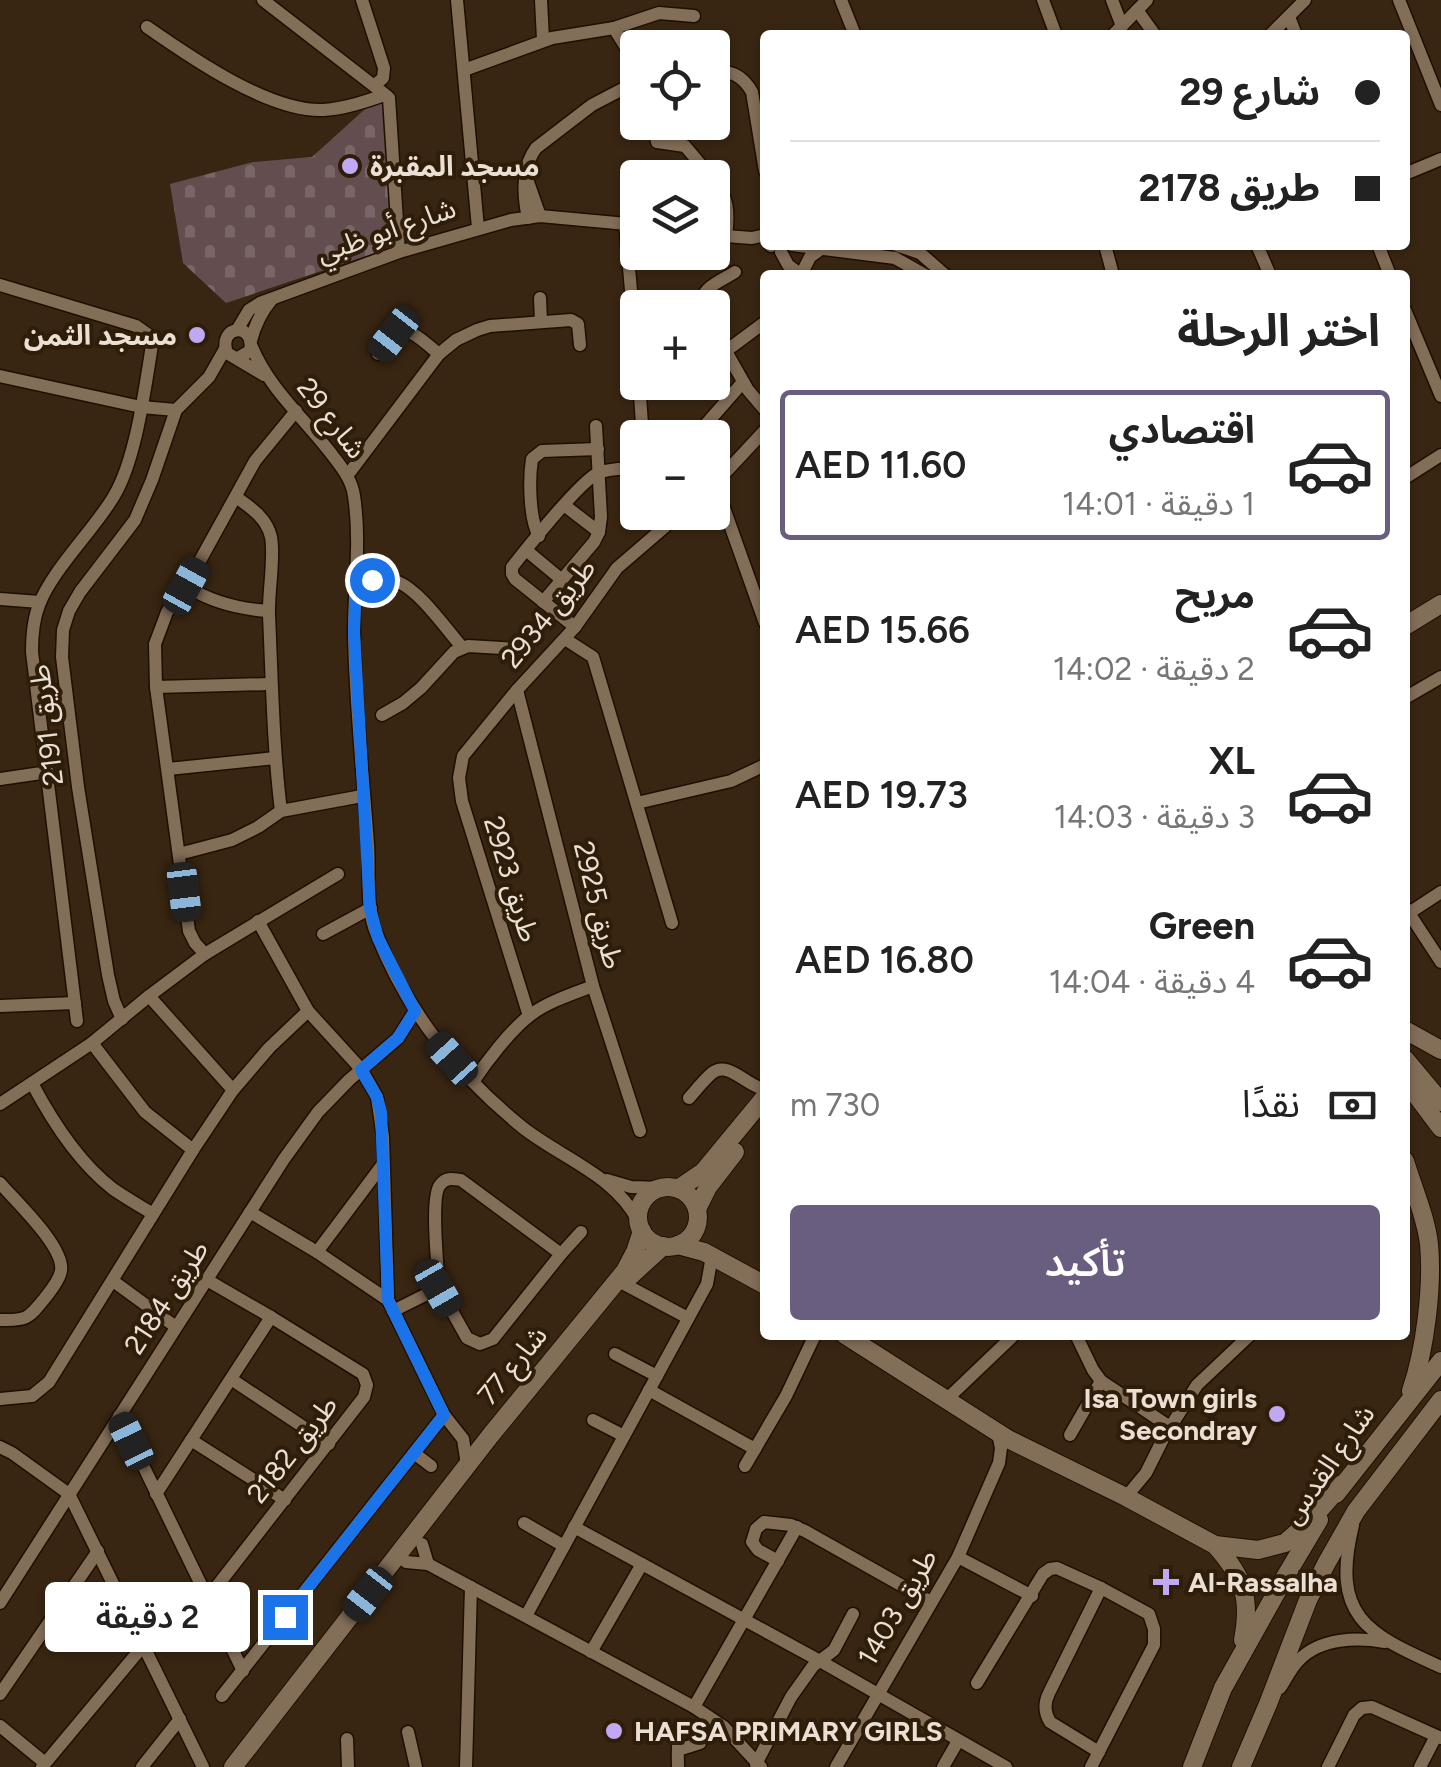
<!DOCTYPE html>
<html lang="ar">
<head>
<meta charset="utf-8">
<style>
	:root { --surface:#fff; --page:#f6f6f6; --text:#222; --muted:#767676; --line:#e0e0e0; --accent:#6a5e80 }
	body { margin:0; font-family:Figtree,"Noto Sans Arabic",sans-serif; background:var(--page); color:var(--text); direction:rtl; height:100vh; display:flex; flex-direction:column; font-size:38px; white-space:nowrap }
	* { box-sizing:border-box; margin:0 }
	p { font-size:32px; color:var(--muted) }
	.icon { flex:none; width:55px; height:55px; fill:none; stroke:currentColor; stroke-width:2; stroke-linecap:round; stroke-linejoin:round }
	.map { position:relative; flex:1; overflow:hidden; direction:ltr }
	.details { position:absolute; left:760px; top:270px; width:650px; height:1070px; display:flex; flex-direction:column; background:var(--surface); border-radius:10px; box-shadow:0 2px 8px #0004; direction:rtl }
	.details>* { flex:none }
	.banner { position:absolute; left:760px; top:30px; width:650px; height:220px; border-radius:10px; box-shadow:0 2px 8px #0004; direction:rtl; display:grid; align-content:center; height:220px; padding:0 30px; background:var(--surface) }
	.fabs { position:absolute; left:620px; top:30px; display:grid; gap:20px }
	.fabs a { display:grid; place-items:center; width:110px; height:110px; border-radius:10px; background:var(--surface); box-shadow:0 2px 8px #0004; font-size:50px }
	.end { position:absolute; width:45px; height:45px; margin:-22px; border:12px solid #1a73e8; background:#fff; box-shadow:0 0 0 5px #fff }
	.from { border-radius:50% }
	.bubble { position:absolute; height:70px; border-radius:10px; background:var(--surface); box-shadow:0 2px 8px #0004; font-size:32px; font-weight:600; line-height:70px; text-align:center; direction:rtl }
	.car { position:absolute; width:30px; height:60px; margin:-30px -15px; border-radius:12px; box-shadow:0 0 8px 2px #0007; background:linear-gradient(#222 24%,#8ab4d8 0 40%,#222 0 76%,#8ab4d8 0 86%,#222 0) }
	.banner b { display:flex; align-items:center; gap:35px; height:95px; font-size:38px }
	.banner b+b { border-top:2px solid var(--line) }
	.banner i { width:25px; height:25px; background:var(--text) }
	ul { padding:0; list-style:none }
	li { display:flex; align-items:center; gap:30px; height:150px; margin:0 20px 15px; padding:0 10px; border:5px solid transparent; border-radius:10px }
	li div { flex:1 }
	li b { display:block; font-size:38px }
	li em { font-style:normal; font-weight:600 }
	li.current { border-color:var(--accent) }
	li>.icon { width:90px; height:90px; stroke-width:1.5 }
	h2 { padding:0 30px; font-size:45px; line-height:120px }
	.pay { display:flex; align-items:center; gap:25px; height:110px; padding:0 30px; font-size:38px }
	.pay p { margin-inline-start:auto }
	.action { display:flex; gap:20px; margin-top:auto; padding:20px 30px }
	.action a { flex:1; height:115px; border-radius:10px; background:var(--accent); color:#fff; font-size:40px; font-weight:600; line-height:115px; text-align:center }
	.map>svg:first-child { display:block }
</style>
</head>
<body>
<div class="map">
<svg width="1441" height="1767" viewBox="0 0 1441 1767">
	<defs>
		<pattern id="cemetery-stones" width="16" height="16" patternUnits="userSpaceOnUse" patternTransform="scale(2.5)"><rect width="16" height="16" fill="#644d4e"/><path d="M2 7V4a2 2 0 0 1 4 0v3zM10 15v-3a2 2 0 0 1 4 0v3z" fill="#7a6667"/></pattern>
	</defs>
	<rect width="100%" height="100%" fill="#392612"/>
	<!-- cemetery -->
	<polygon fill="url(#cemetery-stones)" points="374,101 392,102 392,235 381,251 226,303 183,263 170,184 253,162 312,157"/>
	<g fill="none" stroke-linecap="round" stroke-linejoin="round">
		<defs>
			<g id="street">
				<polyline points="263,0 387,96"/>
				<polyline points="362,0 384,68 383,78 375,85"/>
				<polyline points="457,0 478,228"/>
				<polyline points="541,0 543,40"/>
				<polyline points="841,0 855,35"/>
				<polyline points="1043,0 1056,35"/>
				<polyline points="1112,0 1122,26"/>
				<polyline points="1399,0 1441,105"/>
				<polyline points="1137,10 1155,35"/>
				<polyline points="1289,17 1296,35"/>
				<path d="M147,27C190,57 269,112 323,110C343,109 365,102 384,95L389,98L399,252"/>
				<polyline points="614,28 638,67"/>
				<polyline points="1113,35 1147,0"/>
				<polyline points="1270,35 1305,0"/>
				<polyline points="464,70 552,38 614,28 659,13 694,16"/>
				<path d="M712,71C731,70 743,76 752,92L765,171"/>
				<polyline points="653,122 657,142 685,146 712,178"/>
				<polyline points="1405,174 1441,159"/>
				<path d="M712,178C729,198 729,212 726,237"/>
				<polyline points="528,182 540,216"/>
				<path d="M528,218C523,195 522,167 536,148L592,105L638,81"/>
				<polyline points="625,223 638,369"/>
				<polyline points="712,235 752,238 765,235"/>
				<polyline points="770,245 771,246"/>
				<polyline points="792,245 895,258 925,275"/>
				<polyline points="896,245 920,253 945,275"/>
				<polyline points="1105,245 1113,275"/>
				<polyline points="1257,245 1270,275"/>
				<polyline points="1378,245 1390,275"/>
				<polyline points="781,252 788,265 801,275"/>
				<polyline points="801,275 810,257 821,249 821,246"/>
				<path d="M0,285L136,326L150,336L152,345C145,388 136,459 114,496C94,530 52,570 39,605C33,620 32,636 32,652L77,1021"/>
				<polyline points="540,298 541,322"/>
				<path d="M702,308C697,289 721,281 735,272"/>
				<polyline points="1405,310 1441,396"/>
				<polyline points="712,327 748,390 765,410"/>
				<polyline points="237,330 249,310 260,303 399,252 511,220 540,216 638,225"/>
				<path d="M251,341C255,324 261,312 272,299"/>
				<path d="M252,347C269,389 306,420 333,456C342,468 352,480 354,496C361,541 354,587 354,632C355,703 363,774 368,845C370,874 365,908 377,935C408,1013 457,1074 522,1127C561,1158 615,1175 638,1221"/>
				<polyline points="726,351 765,322"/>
				<path d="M378,354C383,348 388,338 394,333C408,323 428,346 439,354"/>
				<path d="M238,358L250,351C256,321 217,325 227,353L264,375"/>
				<polyline points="0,376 141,407 176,410"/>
				<polyline points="639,382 643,438"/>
				<polyline points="694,438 743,382"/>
				<polyline points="347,476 439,354 456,340 477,330 490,326 571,320 578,324 580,345"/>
				<polyline points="1405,478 1441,455"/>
				<polyline points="712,487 765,430"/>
				<polyline points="712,490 724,508 765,623"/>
				<path d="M236,497C250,507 267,518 271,537C275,559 268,592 269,615C272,681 273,746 281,811"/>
				<polyline points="564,505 599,532"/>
				<path d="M539,536C529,519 529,478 532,459L542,451L598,449"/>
				<polyline points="526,550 562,580"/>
				<path d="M356,580C369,580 385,577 398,582C420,591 446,629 462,647"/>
				<path d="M186,586C211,602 239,609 268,611"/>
				<polyline points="0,599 40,602"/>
				<polyline points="543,602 594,542 599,532 601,517 596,426"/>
				<path d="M575,627L515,579L512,574V567C528,547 578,483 598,473C610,468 625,469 638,468"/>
				<polyline points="565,639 593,657 672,923"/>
				<polyline points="156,687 270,684"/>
				<polyline points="517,690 593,986 640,1131"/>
				<polyline points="1405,698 1441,677"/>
				<polyline points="382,715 403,703 421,688 454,652 468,646 518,649"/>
				<polyline points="168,769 275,758"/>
				<polyline points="0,779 48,772"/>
				<polyline points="637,803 731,781 765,765"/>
				<polyline points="179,854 232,840 258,827 281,811 362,796"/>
				<polyline points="1405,907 1441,962"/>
				<polyline points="1409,913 1441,892"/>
				<polyline points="258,921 308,1011 361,1069 377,1097 383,1137 388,1300 444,1415 463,1439 467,1465"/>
				<polyline points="323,934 371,908"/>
				<polyline points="205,954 195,943 189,931 156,687 155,644 167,612 186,586 255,461 296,411"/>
				<polyline points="149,996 233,1090"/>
				<polyline points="0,1006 75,1003"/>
				<polyline points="529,1016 462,801 459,778 463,756 517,690 575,627 617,568 682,512"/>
				<polyline points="122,1019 114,1001 108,975 78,787 62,657 63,630 69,611 80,592 135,520 152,480 176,410 209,377 225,349"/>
				<polyline points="92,1043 145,1112 193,1150"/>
				<path d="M473,1082C486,1062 510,1031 529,1016C547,1002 572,994 593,986"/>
				<path d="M32,1083C52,1121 78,1162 113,1189C126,1198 140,1206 153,1214"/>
				<path d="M689,1098C696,1090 704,1080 712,1073C729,1060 747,1087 765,1089"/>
				<polyline points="0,1104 92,1043 149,996 205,954 338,874"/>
				<polyline points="607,1180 631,1187 663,1188"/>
				<path d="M0,1183C16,1202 65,1247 61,1271C59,1281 51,1290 45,1298C29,1318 27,1321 0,1320"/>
				<polyline points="250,1212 317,1252 388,1300"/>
				<polyline points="317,1252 383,1164"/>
				<polyline points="207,1280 271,1317 363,1374 367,1385 364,1397 207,1599"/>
				<polyline points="113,1281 176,1327"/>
				<polyline points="624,1284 688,1318"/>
				<polyline points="439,1288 467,1338 480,1344 493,1339 561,1254 581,1232"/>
				<path d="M393,1311L439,1288C438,1269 430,1197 440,1185C446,1177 453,1179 461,1180L561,1254"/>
				<polyline points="1076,1335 1093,1370 1101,1381 1170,1427"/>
				<polyline points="615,1354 657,1376"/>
				<polyline points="231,1379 329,1444"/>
				<polyline points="649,1390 755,1449"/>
				<polyline points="0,1399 32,1396 49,1382 193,1150 233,1090 269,1048 308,1011"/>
				<polyline points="946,1400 1014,1335"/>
				<polyline points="119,1416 243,1671"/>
				<polyline points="593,1420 624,1436"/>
				<polyline points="1070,1435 1101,1381"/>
				<polyline points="191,1440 285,1500"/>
				<polyline points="0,1447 12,1453 69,1494 203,1767"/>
				<polyline points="414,1453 431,1466"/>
				<polyline points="745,1466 786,1396 815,1335"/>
				<polyline points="156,1494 271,1317"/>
				<polyline points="1126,1497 1146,1473 1164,1437 1197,1385 1250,1335"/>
				<polyline points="524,1523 564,1546"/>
				<path d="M1353,1525C1331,1616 1365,1633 1441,1667"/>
				<polyline points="574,1527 820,1661 1006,1767"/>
				<polyline points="422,1544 428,1564"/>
				<polyline points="958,1557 1032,1596"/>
				<polyline points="778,1561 758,1550 752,1542 756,1529 764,1522 791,1525 805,1531 931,1602"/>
				<polyline points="406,1562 428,1564 694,1707 724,1727 761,1767"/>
				<polyline points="0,1603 284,1159 318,1112 349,1080 398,1038 415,1011"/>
				<polyline points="526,1616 707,1284 712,1256"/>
				<polyline points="591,1652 642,1564"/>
				<polyline points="977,1683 1043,1574 1050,1569 1057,1568 1101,1588 1149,1614 1154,1629 1154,1645 1091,1767"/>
				<path d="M1280,1688C1286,1679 1291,1668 1299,1660C1320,1638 1357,1637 1385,1642"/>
				<polyline points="0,1694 98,1551"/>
				<polyline points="222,1696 444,1415"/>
				<polyline points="694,1707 797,1527"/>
				<polyline points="0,1726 45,1763"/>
				<polyline points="408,1732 416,1767"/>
				<polyline points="347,1739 348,1767"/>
				<path d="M1099,1752L1050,1722C1044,1712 1044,1703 1049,1693L1101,1588"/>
				<polyline points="756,1764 791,1697 813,1666 834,1650 853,1614"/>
				<polyline points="42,1767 143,1646"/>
				<polyline points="142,1767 180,1719"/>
				<polyline points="466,1767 471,1587"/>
				<path d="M678,1767C678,1755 676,1737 684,1728H690L701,1735L700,1743L678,1750"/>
				<polyline points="836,1767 958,1557 999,1463 1001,1448 998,1433"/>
				<polyline points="943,1767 958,1741"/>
				<polyline points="1328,1767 1354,1715 1362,1708 1372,1707 1441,1738"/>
				<polyline points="1420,1767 1436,1736"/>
			</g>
			<g id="secondary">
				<polyline points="1405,626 1441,604"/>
				<polyline points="1405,1030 1441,1050"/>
				<polyline points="1405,1059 1441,1102"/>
				<polyline points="1405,1080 1441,1128"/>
				<path d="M1405,1161C1413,1188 1426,1217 1429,1244C1433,1287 1425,1350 1411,1391"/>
				<circle cx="668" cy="1217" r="30"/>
				<polyline points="678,1189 703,1172 765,1097"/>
				<polyline points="697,1209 708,1187 735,1152"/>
				<polyline points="678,1245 704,1252 765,1285"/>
				<polyline points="628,1278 663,1246"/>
				<polyline points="845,1335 1008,1439 1126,1497 1215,1545 1258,1550 1285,1543 1310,1521 1342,1484"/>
				<polyline points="1336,1494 1441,1361"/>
				<path d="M1216,1546C1244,1578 1251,1598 1243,1640"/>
				<polyline points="233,1767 490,1436 625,1271 635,1252 642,1231"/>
				<polyline points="1192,1767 1223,1688 1285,1577 1319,1520"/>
				<polyline points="1241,1767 1268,1704 1308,1600 1326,1564 1356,1511 1441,1400"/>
			</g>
		</defs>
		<!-- street casing -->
		<use href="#street" stroke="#1f0f00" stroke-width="15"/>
		<!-- secondary casing -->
		<use href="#secondary" stroke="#1f0f00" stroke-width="20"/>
		<!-- street -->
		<use href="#street" stroke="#836e58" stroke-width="12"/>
		<!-- secondary -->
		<use href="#secondary" stroke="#836e58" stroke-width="18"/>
	</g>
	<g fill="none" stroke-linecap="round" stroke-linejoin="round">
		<!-- route -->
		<polyline stroke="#1a73e8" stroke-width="12" points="285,1617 444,1415 388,1300 381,1112 377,1097 361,1070 398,1038 415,1011 378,938 370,908 354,632 356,580 372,580"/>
	</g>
	<!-- markers -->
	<g fill="#c1a8f3" stroke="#2e1d08" stroke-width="4">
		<circle cx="350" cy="166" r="10"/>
		<circle cx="197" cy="335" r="10"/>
		<circle cx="1277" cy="1414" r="10"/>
		<path d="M1161 1567h10v10h10v10h-10v10h-10v-10h-10v-10h10z"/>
		<circle cx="614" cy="1731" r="10"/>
	</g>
	<g text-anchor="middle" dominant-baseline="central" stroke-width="8" stroke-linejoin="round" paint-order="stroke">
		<!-- poi labels -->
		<g font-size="28" font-weight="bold" fill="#ebdfd3" stroke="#2e1d08" text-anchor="start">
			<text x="370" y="166">مسجد المقبرة</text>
			<text x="177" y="335" text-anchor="end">مسجد الثمن</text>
			<text x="1257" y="1398" text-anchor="end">Isa Town girls<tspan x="1257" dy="32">Secondray</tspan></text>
			<text x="1188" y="1582">Al-Rassalha</text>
			<text x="634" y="1731">HAFSA PRIMARY GIRLS</text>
		</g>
		<!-- street labels -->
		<g font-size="28" fill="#ebdfd3" stroke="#2e1d08">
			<text transform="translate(386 230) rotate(-19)">شارع أبو ظبي</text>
			<text transform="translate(332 418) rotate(52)">شارع 29</text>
			<text transform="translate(548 613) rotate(-51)">طريق 2934</text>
			<text transform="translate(46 725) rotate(-97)">طريق 2191</text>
			<text transform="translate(512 879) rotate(73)">طريق 2923</text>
			<text transform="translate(599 905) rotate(76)">طريق 2925</text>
			<text transform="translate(166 1297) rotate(-57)">طريق 2184</text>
			<text transform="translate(512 1365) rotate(-51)">شارع 77</text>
			<text transform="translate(292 1449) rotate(-52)">طريق 2182</text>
			<text transform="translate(1328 1464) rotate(-55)">شارع القدس</text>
			<text transform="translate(897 1607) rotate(-60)">طريق 1403</text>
		</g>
	</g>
</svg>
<div class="fabs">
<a><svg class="icon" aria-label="locate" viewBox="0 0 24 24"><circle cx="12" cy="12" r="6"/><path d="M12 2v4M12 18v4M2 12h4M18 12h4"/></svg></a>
<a><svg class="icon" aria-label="layers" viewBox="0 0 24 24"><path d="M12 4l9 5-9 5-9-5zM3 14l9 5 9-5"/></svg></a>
<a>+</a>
<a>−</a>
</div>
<i class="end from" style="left:372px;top:580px"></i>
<i class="end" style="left:285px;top:1617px"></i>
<div class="bubble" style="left:45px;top:1582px;width:205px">2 دقيقة</div>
<i class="car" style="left:394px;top:334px;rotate:218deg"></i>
<i class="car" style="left:186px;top:586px;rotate:29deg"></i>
<i class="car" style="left:184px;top:892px;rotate:173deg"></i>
<i class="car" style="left:452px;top:1059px;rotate:318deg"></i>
<i class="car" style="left:438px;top:1288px;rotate:150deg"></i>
<i class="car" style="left:131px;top:1441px;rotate:334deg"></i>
<i class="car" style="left:368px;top:1594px;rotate:218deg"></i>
<div class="banner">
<b><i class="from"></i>شارع 29</b>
<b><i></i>طريق 2178</b>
</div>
<section class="details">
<h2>اختر الرحلة</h2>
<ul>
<li class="current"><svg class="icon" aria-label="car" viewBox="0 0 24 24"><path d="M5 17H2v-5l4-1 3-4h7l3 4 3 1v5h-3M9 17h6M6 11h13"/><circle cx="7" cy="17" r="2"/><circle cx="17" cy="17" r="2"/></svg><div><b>اقتصادي</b><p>1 دقيقة · 14:01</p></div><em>AED 11.60</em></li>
<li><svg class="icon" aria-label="car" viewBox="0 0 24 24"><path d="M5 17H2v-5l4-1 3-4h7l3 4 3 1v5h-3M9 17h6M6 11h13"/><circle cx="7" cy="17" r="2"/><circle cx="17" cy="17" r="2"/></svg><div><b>مريح</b><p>2 دقيقة · 14:02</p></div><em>AED 15.66</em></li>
<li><svg class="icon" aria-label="car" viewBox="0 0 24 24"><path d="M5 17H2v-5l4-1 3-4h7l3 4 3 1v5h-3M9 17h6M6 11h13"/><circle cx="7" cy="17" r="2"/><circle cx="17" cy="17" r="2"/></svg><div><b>XL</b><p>3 دقيقة · 14:03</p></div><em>AED 19.73</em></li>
<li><svg class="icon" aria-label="car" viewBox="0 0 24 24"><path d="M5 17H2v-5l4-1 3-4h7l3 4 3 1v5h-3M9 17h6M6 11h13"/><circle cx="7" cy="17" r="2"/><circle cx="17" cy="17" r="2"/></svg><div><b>Green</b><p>4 دقيقة · 14:04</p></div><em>AED 16.80</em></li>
</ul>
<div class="pay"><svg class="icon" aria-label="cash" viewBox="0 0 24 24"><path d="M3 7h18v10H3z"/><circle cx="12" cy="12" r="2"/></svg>نقدًا<p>730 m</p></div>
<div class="action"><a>تأكيد</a></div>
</section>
</div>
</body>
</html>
